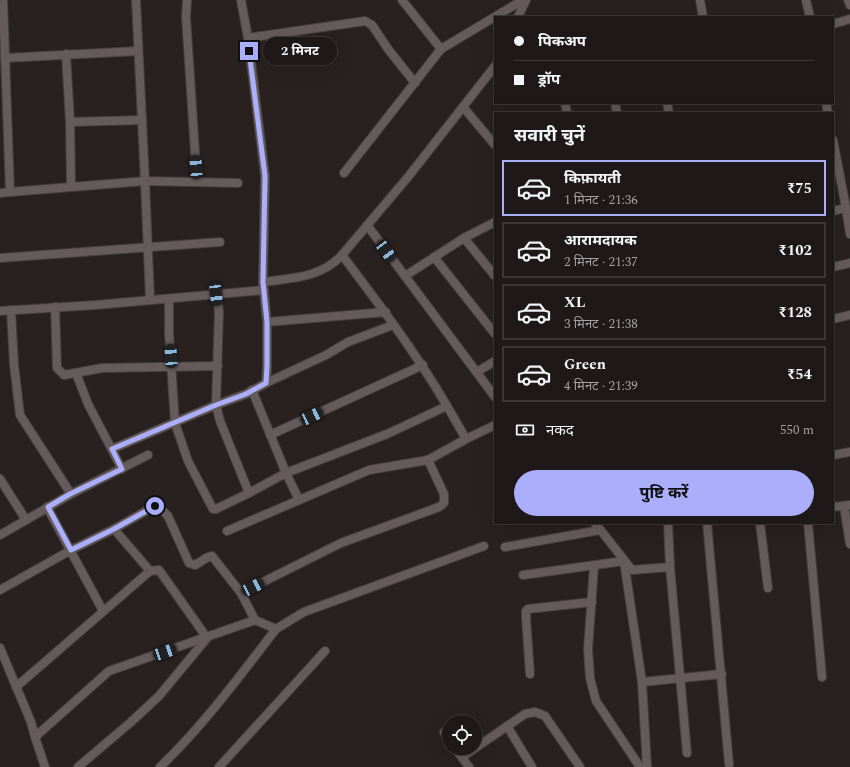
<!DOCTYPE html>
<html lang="hi">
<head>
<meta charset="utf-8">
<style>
	:root { --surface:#1f1818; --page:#2c2525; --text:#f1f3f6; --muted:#a1a0a2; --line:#3c3737; --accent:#abaffb }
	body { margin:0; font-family:Spectral,"Noto Sans Devanagari",serif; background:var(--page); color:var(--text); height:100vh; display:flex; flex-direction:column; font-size:15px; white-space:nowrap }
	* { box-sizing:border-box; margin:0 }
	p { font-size:13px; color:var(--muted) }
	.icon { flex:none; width:22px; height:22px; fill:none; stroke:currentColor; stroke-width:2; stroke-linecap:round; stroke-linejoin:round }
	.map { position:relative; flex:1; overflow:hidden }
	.sheet { position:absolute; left:494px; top:112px; width:340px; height:412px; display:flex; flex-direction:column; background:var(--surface); border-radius:0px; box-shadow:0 4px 16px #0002,0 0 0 1px var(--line) }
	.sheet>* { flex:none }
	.hud { position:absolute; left:494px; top:16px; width:340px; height:88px; border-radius:0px; box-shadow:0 4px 16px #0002,0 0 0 1px var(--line); display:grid; align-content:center; height:88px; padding:0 20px; background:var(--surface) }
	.fabs { position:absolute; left:442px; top:715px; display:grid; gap:8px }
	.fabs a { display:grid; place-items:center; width:40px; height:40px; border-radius:50%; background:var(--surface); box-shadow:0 4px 16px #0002,0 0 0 1px var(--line); font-size:20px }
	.end { position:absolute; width:18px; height:18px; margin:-9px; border:5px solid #abaffb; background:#111; box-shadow:0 0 0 2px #111 }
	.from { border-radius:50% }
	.bubble { position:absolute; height:28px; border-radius:14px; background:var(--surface); box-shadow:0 4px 16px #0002,0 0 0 1px var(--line); font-size:13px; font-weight:700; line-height:28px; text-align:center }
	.car { position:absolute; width:12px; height:24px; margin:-12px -6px; border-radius:5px; box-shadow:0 0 3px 1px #0007; background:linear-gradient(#222 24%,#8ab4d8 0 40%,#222 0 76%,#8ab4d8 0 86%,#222 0) }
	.hud b { display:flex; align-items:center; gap:14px; height:38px; font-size:15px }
	.hud b+b { border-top:1px solid var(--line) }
	.hud i { width:10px; height:10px; background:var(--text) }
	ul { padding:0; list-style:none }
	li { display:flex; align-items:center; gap:12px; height:56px; margin:0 8px 6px; padding:0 12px; border:2px solid var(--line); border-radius:0px }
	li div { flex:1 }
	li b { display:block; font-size:15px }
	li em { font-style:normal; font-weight:700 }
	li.on { border-color:var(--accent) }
	li>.icon { width:36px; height:36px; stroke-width:1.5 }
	h2 { padding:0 20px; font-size:18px; line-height:48px }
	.pay { display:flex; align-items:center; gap:10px; height:44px; padding:0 20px; font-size:15px }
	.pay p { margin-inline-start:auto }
	.cta { display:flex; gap:8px; margin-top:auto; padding:8px 20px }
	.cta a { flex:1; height:46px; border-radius:24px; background:var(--accent); color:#111; font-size:16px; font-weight:700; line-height:46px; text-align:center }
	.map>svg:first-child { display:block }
</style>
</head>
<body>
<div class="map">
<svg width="850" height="767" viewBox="0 0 850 767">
	<rect width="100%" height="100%" fill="#292020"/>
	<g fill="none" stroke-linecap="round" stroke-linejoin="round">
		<defs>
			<g id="minor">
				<polyline points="136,0 145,181 238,183"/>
				<polyline points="187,0 186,17 197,182"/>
				<polyline points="241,0 248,38 265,176 263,282 267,322 267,367 266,383"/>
				<polyline points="402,0 441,49 523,0"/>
				<polyline points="700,0 703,17"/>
				<polyline points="806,0 810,17"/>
				<polyline points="848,0 850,5"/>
				<polyline points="518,17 526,0"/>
				<polyline points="833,24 850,19"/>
				<polyline points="248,38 365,21 372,25 388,49 415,83"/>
				<polyline points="66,54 70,122 71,187"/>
				<polyline points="5,58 138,51"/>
				<polyline points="565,103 567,113"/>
				<polyline points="615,103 617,113"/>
				<polyline points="667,103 669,113"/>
				<polyline points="826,103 828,113"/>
				<polyline points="463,107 495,145"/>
				<polyline points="70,122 142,120"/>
				<polyline points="833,140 846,208"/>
				<polyline points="344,173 441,49"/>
				<polyline points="10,192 145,181 150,299"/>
				<polyline points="0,193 10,192 3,0"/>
				<polyline points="833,211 846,208 850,234"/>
				<polyline points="367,225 495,397"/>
				<polyline points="464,238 495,276"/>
				<polyline points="434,257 495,334"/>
				<polyline points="0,258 220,242"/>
				<polyline points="833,267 850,263"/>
				<polyline points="405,276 464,238 495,222"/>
				<path d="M263,282C292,278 321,278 342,255"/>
				<polyline points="217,294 219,312 216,405 220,421 249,493"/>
				<path d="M169,299V333L175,423L188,461L213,509H216L249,493L286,473L387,434L447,406C416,353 379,304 342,255L408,177L495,66"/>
				<polyline points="55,307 57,368 64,375 102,368 218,366"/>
				<polyline points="11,310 14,365 20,415 71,494"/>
				<polyline points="0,311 95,305 264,290"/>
				<polyline points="833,319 850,315"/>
				<polyline points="267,322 386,312"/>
				<polyline points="477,372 495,361"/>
				<polyline points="76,373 88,404 122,469"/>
				<polyline points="252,390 286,473 299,500"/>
				<polyline points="270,435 423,365"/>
				<polyline points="466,439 495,425"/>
				<polyline points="112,449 216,405 246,394 266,383 326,355 348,342 393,325"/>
				<polyline points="833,455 850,452"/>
				<polyline points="0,479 26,520"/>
				<polyline points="844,506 850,544"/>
				<polyline points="47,507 103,611"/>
				<polyline points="833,507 850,505"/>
				<polyline points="595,523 632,570 670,567 668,523"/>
				<polyline points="707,523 729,764"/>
				<polyline points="760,523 768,588"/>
				<polyline points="808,523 822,677"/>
				<polyline points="227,531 369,470 428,460"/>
				<polyline points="0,535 71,494 148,455"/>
				<polyline points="505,547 600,530"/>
				<polyline points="594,566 588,649 590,678 596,701 640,767"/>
				<polyline points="670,567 687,753"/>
				<polyline points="523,575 624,561 642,682 722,674"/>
				<polyline points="0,590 71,550 114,529 153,507 158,506 168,516 189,563 195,565 208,557 212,556 241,593"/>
				<polyline points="276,629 304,612 484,546"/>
				<polyline points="0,648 31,722 35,737"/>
				<polyline points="530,674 526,618 526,611 528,609 592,602"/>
				<polyline points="642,682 647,767"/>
				<polyline points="16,687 150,571 114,529"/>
				<polyline points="507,726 532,767"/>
				<polyline points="444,732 449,739"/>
				<polyline points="455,748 469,767"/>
				<polyline points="462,757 525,714 535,712 545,716 580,767"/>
				<polyline points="45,767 35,737 109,671 255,620 241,593 341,543 439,507 444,503 444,494 428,460 466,439 447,406"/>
				<polyline points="78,767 131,722 159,696 207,638 159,570 150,571"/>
				<path d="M160,767C203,726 239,677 276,629L255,620"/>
				<polyline points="219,767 325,651"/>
			</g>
		</defs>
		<!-- minor casing -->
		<use href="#minor" stroke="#453f3e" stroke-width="10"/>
		<!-- minor -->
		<use href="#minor" stroke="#655b5a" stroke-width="8"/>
	</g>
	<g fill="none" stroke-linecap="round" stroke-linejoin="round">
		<!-- route -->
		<polyline stroke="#abaffb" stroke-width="5" points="155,506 114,529 71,550 48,507 70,494 122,469 112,449 216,405 246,394 266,383 267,366 267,322 263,282 265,176 249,51"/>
	</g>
</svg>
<div class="fabs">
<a><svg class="icon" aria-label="locate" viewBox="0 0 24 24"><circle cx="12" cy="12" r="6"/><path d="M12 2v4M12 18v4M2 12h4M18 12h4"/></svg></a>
</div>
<i class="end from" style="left:155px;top:506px"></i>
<i class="end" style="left:249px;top:51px"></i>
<div class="bubble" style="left:263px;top:37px;width:74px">2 मिनट</div>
<i class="car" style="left:196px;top:167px;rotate:356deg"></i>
<i class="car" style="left:386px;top:251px;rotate:143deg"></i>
<i class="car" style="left:216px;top:294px;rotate:173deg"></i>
<i class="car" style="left:171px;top:356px;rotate:356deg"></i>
<i class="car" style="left:312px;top:416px;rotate:65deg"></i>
<i class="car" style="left:253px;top:587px;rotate:63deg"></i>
<i class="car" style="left:165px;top:652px;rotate:71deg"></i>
<div class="hud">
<b><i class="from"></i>पिकअप</b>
<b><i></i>ड्रॉप</b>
</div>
<section class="sheet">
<h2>सवारी चुनें</h2>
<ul>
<li class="on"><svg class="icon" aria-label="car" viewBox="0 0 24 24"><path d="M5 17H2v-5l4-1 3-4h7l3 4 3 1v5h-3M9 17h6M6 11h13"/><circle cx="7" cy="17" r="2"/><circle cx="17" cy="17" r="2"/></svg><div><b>किफ़ायती</b><p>1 मिनट · 21:36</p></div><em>₹75</em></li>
<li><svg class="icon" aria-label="car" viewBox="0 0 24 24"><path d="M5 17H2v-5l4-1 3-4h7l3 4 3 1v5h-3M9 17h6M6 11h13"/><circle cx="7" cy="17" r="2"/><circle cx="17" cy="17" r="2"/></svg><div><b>आरामदायक</b><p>2 मिनट · 21:37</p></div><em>₹102</em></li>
<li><svg class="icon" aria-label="car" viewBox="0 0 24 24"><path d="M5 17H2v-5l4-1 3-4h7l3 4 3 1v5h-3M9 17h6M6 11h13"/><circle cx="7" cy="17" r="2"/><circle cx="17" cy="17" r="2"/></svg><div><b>XL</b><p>3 मिनट · 21:38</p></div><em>₹128</em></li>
<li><svg class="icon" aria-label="car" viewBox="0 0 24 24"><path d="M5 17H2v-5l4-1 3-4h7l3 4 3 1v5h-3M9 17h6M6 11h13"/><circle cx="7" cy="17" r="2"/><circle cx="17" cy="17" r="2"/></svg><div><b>Green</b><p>4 मिनट · 21:39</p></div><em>₹54</em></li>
</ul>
<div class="pay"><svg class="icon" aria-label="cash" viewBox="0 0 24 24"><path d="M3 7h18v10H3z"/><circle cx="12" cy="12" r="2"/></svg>नकद<p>550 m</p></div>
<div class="cta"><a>पुष्टि करें</a></div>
</section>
</div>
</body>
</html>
